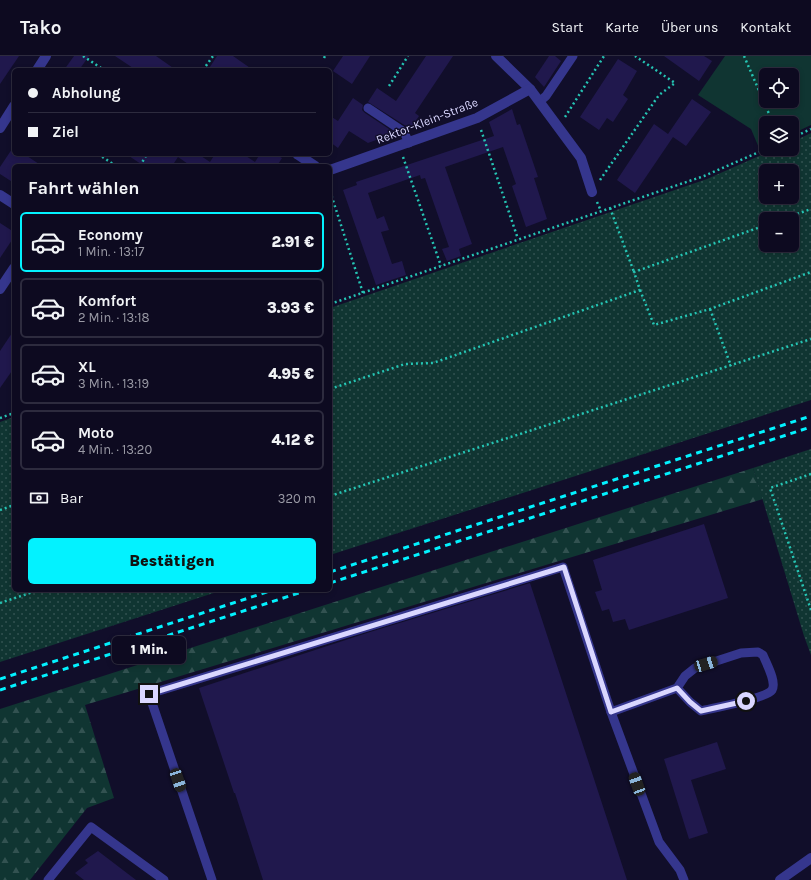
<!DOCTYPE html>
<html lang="de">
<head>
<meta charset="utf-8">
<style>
	:root { --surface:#0d0a20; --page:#1b182d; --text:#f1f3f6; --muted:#9a9aa5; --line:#2d2b3e; --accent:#03f2ff }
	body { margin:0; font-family:Karla,sans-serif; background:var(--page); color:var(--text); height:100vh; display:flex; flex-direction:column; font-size:15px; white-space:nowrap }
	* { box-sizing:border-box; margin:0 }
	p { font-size:13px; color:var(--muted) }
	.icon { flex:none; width:22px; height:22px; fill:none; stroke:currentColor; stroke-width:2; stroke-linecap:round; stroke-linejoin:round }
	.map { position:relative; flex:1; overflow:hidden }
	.panel { position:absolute; left:12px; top:108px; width:320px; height:428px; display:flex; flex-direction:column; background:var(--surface); border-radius:6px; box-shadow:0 2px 6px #0003,0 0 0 1px var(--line) }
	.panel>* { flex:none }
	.top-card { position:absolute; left:12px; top:12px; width:320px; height:88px; border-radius:6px; box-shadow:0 2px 6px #0003,0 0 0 1px var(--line); display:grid; align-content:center; height:88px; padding:0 16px; background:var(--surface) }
	.tools { position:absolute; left:759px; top:12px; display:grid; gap:8px }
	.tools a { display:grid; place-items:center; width:40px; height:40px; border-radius:6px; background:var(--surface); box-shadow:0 2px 6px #0003,0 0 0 1px var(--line); font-size:20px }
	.end { position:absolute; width:18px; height:18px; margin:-9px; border:5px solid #dad7ff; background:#111; box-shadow:0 0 0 2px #111 }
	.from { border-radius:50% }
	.bubble { position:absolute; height:28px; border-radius:6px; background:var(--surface); box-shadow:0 2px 6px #0003,0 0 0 1px var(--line); font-size:13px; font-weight:800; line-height:28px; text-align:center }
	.car { position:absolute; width:12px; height:24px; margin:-12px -6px; border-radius:5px; box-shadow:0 0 3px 1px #0007; background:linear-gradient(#222 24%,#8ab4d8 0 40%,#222 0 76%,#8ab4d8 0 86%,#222 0) }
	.top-card b { display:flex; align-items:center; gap:14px; height:38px; font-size:15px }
	.top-card b+b { border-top:1px solid var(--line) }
	.top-card i { width:10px; height:10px; background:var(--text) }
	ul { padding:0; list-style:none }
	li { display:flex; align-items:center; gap:12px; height:60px; margin:0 8px 6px; padding:0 8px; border:2px solid var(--line); border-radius:6px }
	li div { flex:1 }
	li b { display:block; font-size:15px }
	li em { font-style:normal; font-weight:800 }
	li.selected { border-color:var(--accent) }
	li>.icon { width:36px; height:36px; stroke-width:1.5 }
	h2 { padding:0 16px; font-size:18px; line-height:48px }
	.pay { display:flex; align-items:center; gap:10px; height:44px; padding:0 16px; font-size:15px }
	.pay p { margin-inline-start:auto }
	.button { display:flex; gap:8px; margin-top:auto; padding:8px 16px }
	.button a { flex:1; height:46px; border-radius:6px; background:var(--accent); color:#111; font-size:16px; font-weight:800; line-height:46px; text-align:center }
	header { display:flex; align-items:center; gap:24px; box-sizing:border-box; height:56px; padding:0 20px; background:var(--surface); border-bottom:1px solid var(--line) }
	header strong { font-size:19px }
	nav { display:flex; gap:22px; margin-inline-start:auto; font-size:14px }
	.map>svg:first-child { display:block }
</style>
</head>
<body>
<header>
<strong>Tako</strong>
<nav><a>Start</a><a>Karte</a><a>Über uns</a><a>Kontakt</a></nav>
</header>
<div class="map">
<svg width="811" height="824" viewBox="0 0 811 824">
	<defs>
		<pattern id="forest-firs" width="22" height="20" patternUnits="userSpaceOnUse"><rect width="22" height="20" fill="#103532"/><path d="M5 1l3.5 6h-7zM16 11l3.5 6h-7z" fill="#325251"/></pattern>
		<pattern id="garden-dots" width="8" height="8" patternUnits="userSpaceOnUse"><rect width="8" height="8" fill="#103532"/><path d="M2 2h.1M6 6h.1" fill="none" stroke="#325251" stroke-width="1.8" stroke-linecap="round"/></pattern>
	</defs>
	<rect width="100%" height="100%" fill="#110e2a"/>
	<!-- green -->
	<path fill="#103532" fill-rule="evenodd" d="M725,0H811V69L792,78V67H766V89L759,92L751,73L698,39ZM766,19H792V45H766Z"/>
	<!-- forest -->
	<polygon fill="url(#forest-firs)" points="753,412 763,443 85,649 114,742 87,752 30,824 0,824 0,653"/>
	<!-- garden -->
	<g fill="url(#garden-dots)" fill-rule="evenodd">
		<path d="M811,77V344L330,499V252L707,123L775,93H792V86ZM766,115H792V141H766ZM766,163H792V189H766Z"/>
		<polygon points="14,361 14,534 223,534 0,606 0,366"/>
		<polygon points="811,393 811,599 804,580 753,412"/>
	</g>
	<!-- building -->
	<g fill="#20184d">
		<polygon points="0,0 19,0 0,28"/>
		<polygon points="74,0 89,0 79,14 64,14"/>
		<polygon points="115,0 156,0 176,14 136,14"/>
		<polygon points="217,0 233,0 253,14 208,14"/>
		<polygon points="343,0 370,0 352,28 333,15"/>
		<polygon points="426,0 453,0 415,57 419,60 411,72 409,72 368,46 377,32 396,45"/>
		<polygon points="549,0 555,0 561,5 544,31 535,21"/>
		<polygon points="664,0 704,0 712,5 699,25"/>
		<polygon points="618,3 637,15 623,39 628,43 613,66 607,62 599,74 580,61"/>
		<polygon points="353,42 363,49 362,54 365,57 395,77 368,87 349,75 338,92 330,86 330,60 338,65"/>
		<polygon points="692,43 711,56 686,90 673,81 635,137 617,124 654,68 668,78"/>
		<polygon points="512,53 517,69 520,68 538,121 534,122 547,163 526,171 512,130 516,128 503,91 445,111 472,188 459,193 461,200 447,205 442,193 449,191 425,122 421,123 420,119 368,137 377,163 384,160 389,174 381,176 392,208 402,205 406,219 376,229 343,134 357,129 356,126 494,80 489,66"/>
		<polygon points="14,90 14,98 24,98 42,110 14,110 14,127 0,118 0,111"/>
		<polygon points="126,98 198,98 210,106 215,98 243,98 255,106 260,98 275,98 282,102 277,110 191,110 178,101 172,110 144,110"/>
		<polygon points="0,167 14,176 14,181 0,202"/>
		<polygon points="14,274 14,312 0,332 0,295"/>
		<polygon points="704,468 728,542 629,574 625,563 613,566 609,553 602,555 595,536 602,534 593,504"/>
		<polygon points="530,527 627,824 263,824 235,737 234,737 199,632 370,576"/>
		<polygon points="717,686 726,713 691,724 708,777 689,783 664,703"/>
		<polygon points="98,795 136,824 84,824 75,817 88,807 85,804"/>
	</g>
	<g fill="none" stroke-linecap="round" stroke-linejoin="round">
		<!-- path -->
		<g stroke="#25c5b4" stroke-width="2.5" stroke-dasharray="2 3" stroke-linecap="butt">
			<polyline points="83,0 104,14"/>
			<polyline points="744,0 773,67"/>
			<polyline points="324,2 325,0"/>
			<polyline points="203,14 213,0"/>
			<polyline points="389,30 408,0"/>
			<polyline points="565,61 604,0"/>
			<polyline points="481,74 518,183"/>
			<polyline points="792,82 811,73"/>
			<polyline points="98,98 116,110"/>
			<polyline points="403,101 441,210"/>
			<polyline points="140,110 147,98"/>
			<polyline points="600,124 659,39 675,27 635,0"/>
			<polyline points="330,135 363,237"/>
			<polyline points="597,146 601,155"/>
			<polyline points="610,152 634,216"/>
			<polyline points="783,163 811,153"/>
			<polyline points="640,234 654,269 710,253 811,216"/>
			<polyline points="330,248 704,120 766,93"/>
			<polyline points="710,253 731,310"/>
			<polyline points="330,333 405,308 433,307 640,234 634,216 766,169"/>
			<polyline points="0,362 14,357"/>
			<polyline points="811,418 770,432 811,554"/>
			<polyline points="330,440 811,283"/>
			<polyline points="0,454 14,449"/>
			<polyline points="0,547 39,534"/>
		</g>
		<!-- service -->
		<g stroke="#35368d" stroke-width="9">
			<polyline points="540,45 546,40 573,0"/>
			<polyline points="368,52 404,76 409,87"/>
			<path d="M611,656L677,632L685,620L695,612L741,597L758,596L763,599C766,607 777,626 772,634C767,642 713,652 701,655L690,646L677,632"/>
			<polyline points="48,824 91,771 164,824"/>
			<polyline points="212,824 149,638 563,511 611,656 659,786 680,814 684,824"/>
		</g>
		<!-- minor -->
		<g stroke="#35368d" stroke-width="10">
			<polyline points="496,0 530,33 581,102 592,136"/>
			<polyline points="37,14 46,0"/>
			<polyline points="0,72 14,50"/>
			<polyline points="297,98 315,110"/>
			<polyline points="330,114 477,62 530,33"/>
			<polyline points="0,139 14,148"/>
			<polyline points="0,233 14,212"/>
			<polyline points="780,824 811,802"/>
		</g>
		<!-- rail -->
		<g stroke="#03f2ff" stroke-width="3" stroke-dasharray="6 5" stroke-linecap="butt">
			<polyline points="330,516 811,360"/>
			<polyline points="330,527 811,371"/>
			<polyline points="0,623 273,534"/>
			<polyline points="0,634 308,534"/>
		</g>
	</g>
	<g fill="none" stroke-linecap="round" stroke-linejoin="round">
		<!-- route -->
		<polyline stroke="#dad7ff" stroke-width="5" points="149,638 564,511 611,656 677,632 690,646 701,655 746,645"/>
	</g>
	<g text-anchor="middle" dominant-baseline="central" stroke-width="3" stroke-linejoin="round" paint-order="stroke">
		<!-- street labels -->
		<g font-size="12" fill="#dad7ff" stroke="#110e2a">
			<text transform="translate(427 65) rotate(-21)">Rektor-Klein-Straße</text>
		</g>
	</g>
</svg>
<div class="tools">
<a><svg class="icon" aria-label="locate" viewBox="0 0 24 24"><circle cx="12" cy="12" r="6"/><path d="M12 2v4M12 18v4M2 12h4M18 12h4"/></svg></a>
<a><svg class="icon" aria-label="layers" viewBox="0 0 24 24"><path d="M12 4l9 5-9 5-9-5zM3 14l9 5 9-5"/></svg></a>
<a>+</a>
<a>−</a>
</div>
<i class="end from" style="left:746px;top:645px"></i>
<i class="end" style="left:149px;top:638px"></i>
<div class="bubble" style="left:112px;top:580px;width:74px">1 Min.</div>
<i class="car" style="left:706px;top:608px;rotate:73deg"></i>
<i class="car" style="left:178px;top:724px;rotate:161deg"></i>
<i class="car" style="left:637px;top:728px;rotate:340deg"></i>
<div class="top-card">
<b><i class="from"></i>Abholung</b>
<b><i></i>Ziel</b>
</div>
<section class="panel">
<h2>Fahrt wählen</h2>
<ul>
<li class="selected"><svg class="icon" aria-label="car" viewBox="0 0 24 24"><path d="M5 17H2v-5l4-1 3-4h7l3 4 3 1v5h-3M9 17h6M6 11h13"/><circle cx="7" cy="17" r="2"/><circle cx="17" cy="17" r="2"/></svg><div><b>Economy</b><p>1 Min. · 13:17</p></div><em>2.91 €</em></li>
<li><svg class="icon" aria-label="car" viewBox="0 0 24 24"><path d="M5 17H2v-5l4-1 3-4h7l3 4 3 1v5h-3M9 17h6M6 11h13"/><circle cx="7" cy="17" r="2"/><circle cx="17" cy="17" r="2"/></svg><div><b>Komfort</b><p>2 Min. · 13:18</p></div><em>3.93 €</em></li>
<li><svg class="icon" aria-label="car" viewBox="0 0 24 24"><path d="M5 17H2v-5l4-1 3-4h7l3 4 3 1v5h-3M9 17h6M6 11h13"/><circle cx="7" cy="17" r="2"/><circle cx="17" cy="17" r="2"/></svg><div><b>XL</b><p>3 Min. · 13:19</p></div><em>4.95 €</em></li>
<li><svg class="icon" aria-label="car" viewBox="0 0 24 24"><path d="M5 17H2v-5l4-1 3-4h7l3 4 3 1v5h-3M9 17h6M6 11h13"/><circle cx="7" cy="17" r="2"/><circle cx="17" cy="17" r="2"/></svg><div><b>Moto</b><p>4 Min. · 13:20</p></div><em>4.12 €</em></li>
</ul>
<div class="pay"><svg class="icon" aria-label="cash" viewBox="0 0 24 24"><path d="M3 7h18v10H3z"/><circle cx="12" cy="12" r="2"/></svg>Bar<p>320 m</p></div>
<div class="button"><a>Bestätigen</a></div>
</section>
</div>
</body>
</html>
